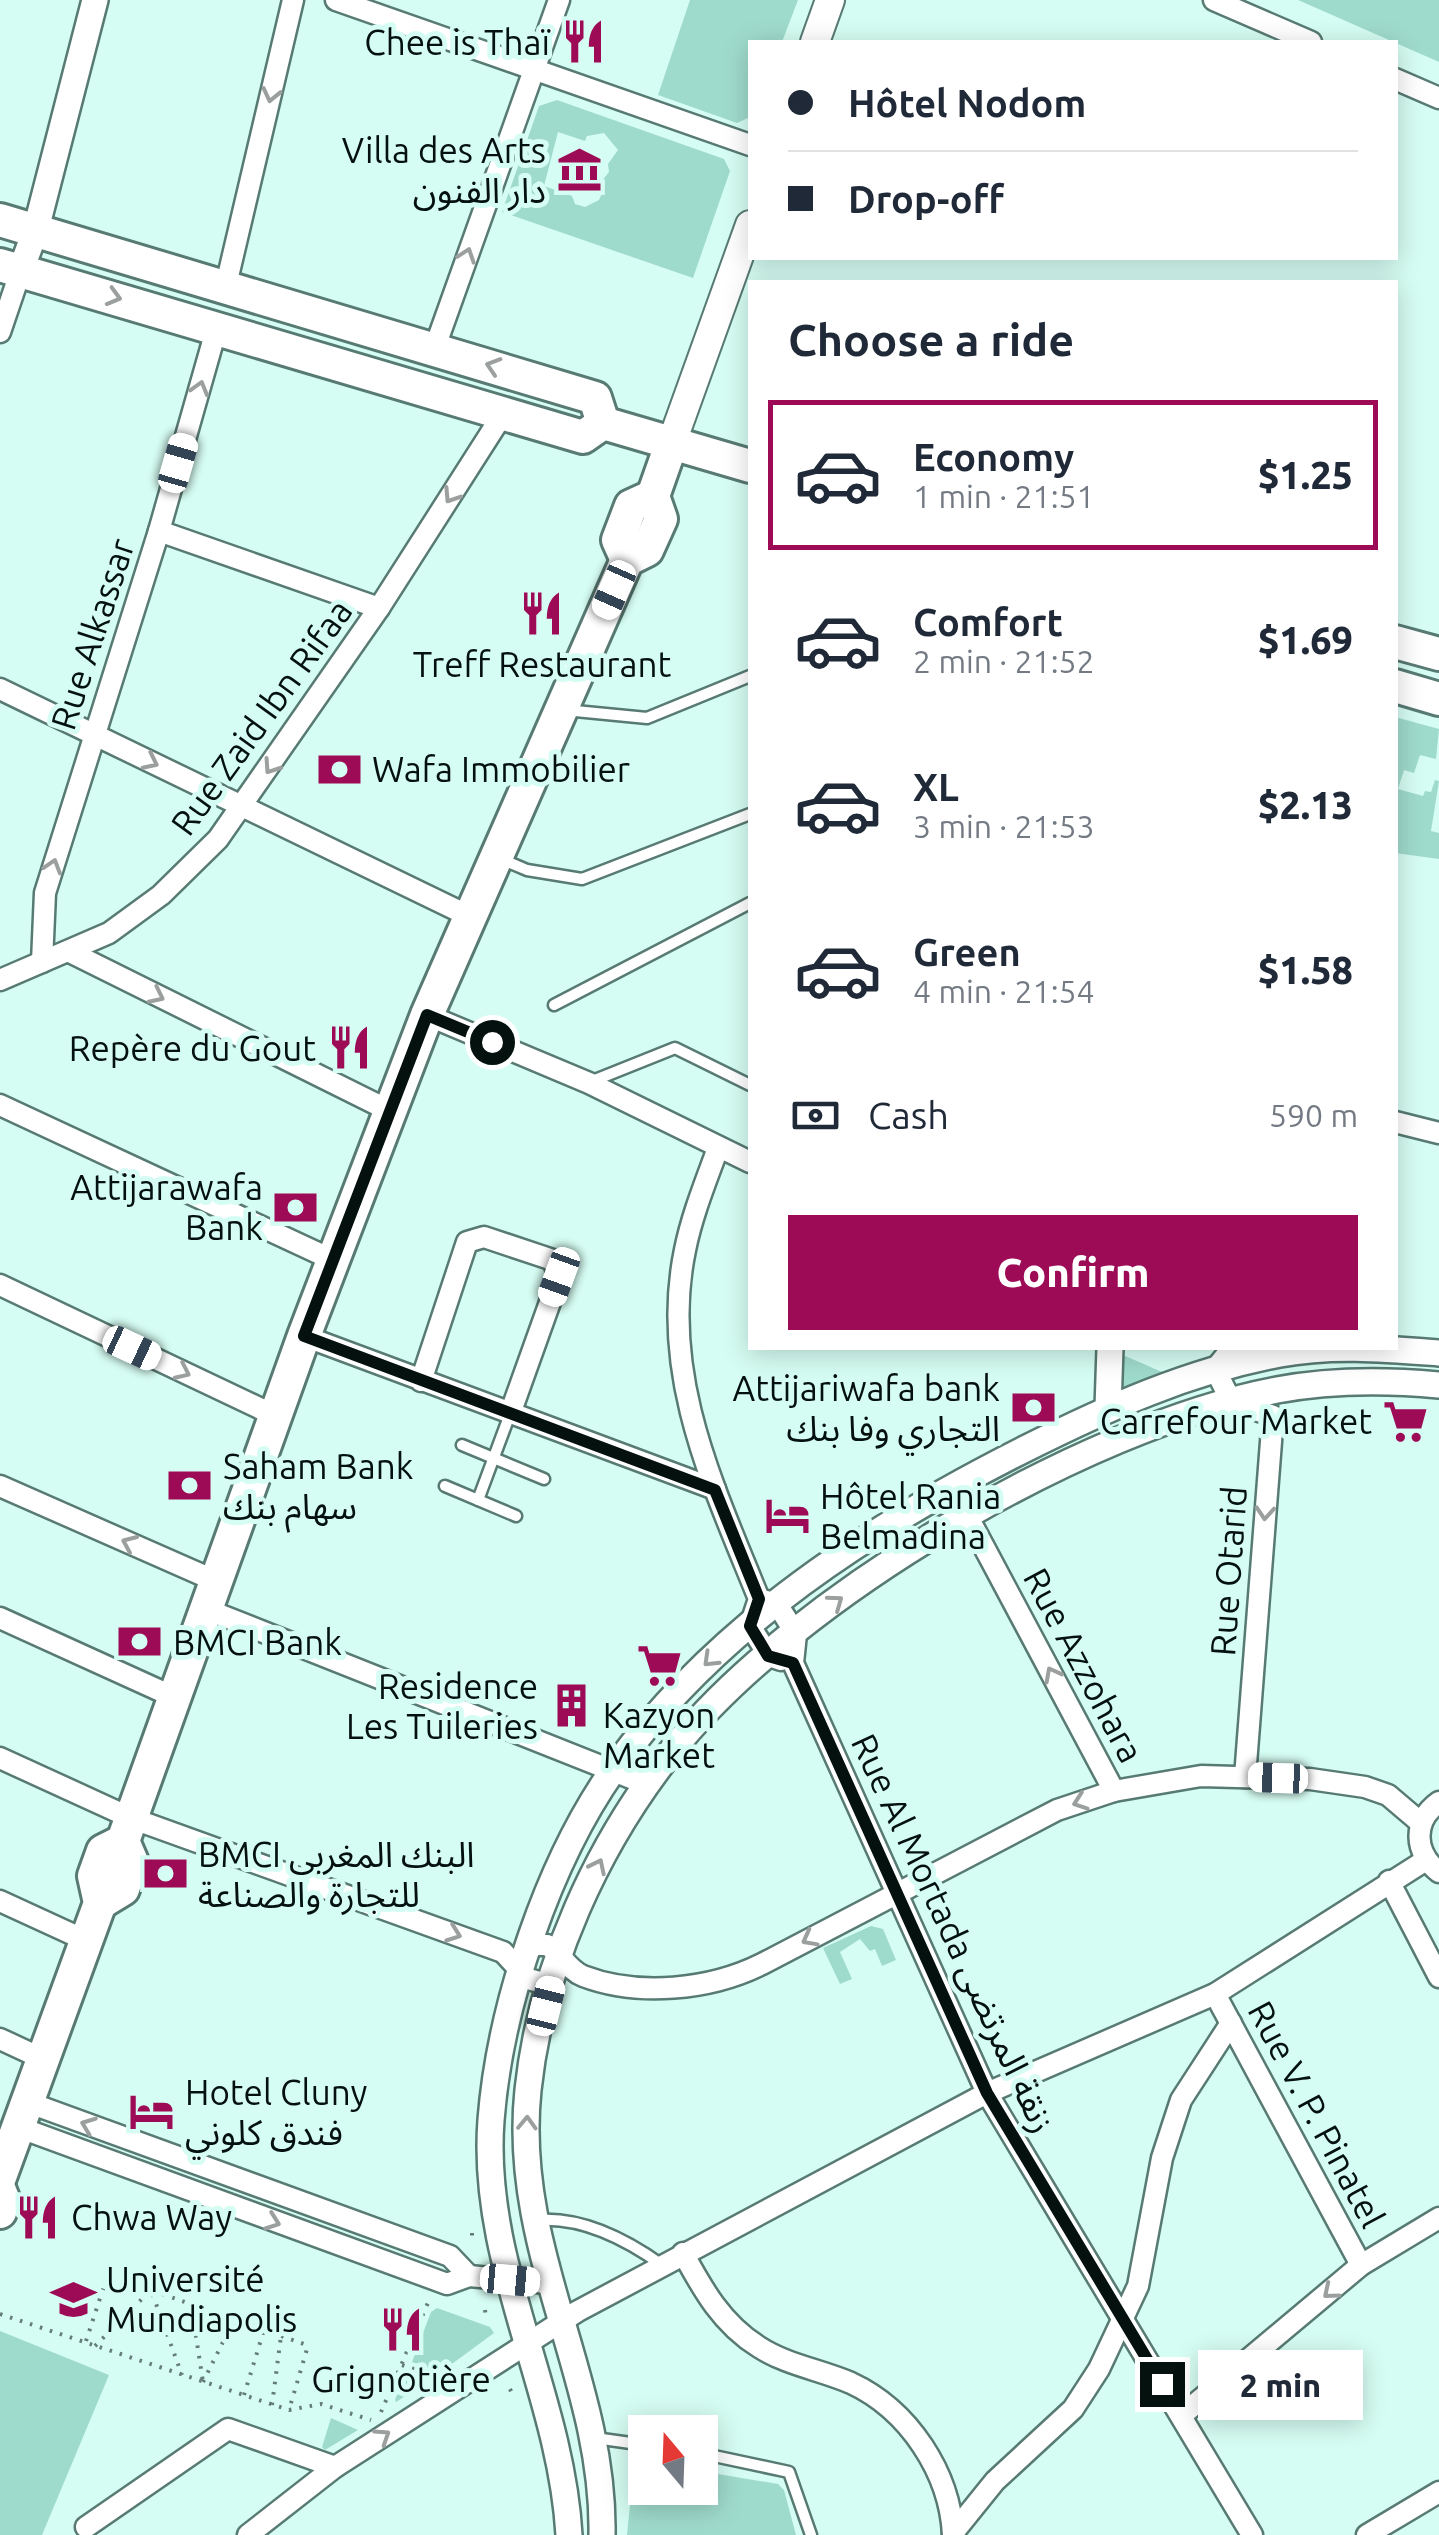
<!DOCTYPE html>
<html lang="en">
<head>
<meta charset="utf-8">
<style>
	:root { --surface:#fff; --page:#f2f2f3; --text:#1f2937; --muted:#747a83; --line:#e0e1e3; --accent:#9d0a56 }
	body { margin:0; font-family:Ubuntu,"Noto Sans Arabic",sans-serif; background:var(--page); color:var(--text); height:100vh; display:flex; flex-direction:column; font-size:38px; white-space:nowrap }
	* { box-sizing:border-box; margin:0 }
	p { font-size:32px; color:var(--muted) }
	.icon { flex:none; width:55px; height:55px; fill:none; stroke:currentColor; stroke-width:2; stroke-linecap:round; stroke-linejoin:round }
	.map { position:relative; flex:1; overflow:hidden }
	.side { position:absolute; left:748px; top:280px; width:650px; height:1070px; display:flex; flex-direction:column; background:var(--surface); border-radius:0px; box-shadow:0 5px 25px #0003 }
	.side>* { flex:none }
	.hud { position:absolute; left:748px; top:40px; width:650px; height:220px; border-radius:0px; box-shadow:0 5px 25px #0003; display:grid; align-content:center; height:220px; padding:0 40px; background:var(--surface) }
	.needle { width:65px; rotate:341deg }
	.fabs { position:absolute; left:628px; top:2415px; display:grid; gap:20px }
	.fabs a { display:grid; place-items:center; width:90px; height:90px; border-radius:0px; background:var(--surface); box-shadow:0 5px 25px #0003; font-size:50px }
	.end { position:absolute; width:45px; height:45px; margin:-22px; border:12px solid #04110e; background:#fff; box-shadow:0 0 0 5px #fff }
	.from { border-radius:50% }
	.bubble { position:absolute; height:70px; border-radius:0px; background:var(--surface); box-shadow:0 5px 25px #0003; font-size:32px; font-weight:800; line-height:70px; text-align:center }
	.car { position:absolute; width:30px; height:60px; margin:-30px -15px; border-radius:12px; box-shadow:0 0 8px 2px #0007; background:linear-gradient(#fff 24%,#345 0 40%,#fff 0 76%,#345 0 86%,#fff 0) }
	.hud b { display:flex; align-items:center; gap:35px; height:95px; font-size:38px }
	.hud b+b { border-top:2px solid var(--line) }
	.hud i { width:25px; height:25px; background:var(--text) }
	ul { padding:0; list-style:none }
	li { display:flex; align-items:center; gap:30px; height:150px; margin:0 20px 15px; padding:0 20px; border:5px solid transparent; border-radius:0px }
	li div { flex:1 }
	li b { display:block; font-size:38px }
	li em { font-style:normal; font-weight:800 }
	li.on { border-color:var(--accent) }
	li>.icon { width:90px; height:90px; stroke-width:1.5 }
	h2 { padding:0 40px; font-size:45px; line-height:120px }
	.pay { display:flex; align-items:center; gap:25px; height:110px; padding:0 40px; font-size:38px }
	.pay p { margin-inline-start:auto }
	.action { display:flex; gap:20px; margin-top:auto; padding:20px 40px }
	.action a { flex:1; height:115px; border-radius:0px; background:var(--accent); color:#fff; font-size:40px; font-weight:800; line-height:115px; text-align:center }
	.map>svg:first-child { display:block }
</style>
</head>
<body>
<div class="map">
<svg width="1439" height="2535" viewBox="0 0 1439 2535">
	<rect width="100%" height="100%" fill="#d6fdf3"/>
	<!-- green -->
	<g fill="#9fdbcc" fill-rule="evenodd">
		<polygon points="690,0 798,0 782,42 750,42 750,117 737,123 658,95"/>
		<polygon points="1298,0 1439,0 1439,62"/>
		<path d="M557,100L724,159L730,171L693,278L502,212L539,106ZM558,132L585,141L587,136L604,133L618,150L608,164L609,172L601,182L604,189L599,200L585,207L575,204L572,196L544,186Z"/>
		<polygon points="1395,717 1439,729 1436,759 1420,755 1414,773 1404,770 1398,789 1423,796 1425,791 1431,792 1435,780 1439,781 1431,831 1439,833 1439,859 1395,853"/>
		<polygon points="1123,1355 1162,1372 1162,1373 1120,1392"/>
		<polygon points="871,1926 883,1929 896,1960 882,1966 875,1949 870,1951 860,1939 840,1952 852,1979 840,1984 823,1948"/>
		<polygon points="437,2308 490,2327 494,2333 441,2372 412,2362 431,2312"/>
		<polygon points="0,2331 109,2375 42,2535 0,2535"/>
		<polygon points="404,2372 427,2382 396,2402 395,2400"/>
		<polygon points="331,2418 358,2430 325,2450 322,2447"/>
		<polygon points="700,2471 778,2484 784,2490 796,2535 627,2535 630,2505 647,2488 700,2488"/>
	</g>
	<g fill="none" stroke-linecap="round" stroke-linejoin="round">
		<defs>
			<g id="service">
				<polyline points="565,710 647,718 750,676"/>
				<polyline points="501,859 527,870 582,879 750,814"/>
				<polyline points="554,1005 750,903"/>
				<polyline points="590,1082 675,1048 750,1085"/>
				<polyline points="462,1445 544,1479"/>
				<polyline points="445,1486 516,1516"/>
				<polyline points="478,1500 510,1414"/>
				<path d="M539,2220C584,2217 627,2240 662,2265"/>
				<polyline points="595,2438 645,2445"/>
				<polyline points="700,2453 789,2472 811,2535"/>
			</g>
			<g id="minor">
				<polyline points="336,0 750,145"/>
				<polyline points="1214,0 1311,42"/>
				<polyline points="1395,79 1439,98"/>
				<polyline points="226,285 293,0"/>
				<polyline points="0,332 21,270"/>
				<polyline points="435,347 559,0"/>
				<polyline points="159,531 379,608"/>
				<polyline points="0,689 469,916"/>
				<polyline points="70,952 390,1111"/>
				<polyline points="42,962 45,893 159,531 217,327"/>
				<polyline points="0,980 109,933 161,895 218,839 379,608 503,414"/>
				<polyline points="427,1015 589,1083 750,1162"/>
				<polyline points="0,1105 333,1260"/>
				<polyline points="1395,1122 1439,1133"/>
				<path d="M718,1148C706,1181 692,1215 685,1250C659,1375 714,1487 759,1599L750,1626L769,1656L781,1660"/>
				<polyline points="0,1285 276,1416"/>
				<polyline points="304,1336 715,1489"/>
				<polyline points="1232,1348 1215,1369 1231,1401 1273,1416 1245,1777"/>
				<polyline points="421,1381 467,1242 484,1237 553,1260 559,1277 510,1414"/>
				<polyline points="0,1486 218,1582"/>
				<polyline points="968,1517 1114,1791"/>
				<polyline points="759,1599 777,1604 796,1634 793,1663 987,2093 1252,2535"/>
				<polyline points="208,1610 646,1784"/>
				<polyline points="0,1618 176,1698"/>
				<polyline points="0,1758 131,1818 503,1952 528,1979 551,1985"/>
				<path d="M1439,1802C1412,1821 1414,1853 1439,1872"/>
				<polyline points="1389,1881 1439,1977"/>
				<polyline points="0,1901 87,1941"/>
				<path d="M531,1945H547C561,1953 568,1970 583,1976C638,1997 710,1990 762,1964L1057,1810L1114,1791L1201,1776L1310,1779L1365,1787L1388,1795L1421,1823"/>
				<polyline points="1215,1994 1361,2265"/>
				<polyline points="0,2039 43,2059"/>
				<polyline points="27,2102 450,2256 469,2276"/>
				<polyline points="18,2127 447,2284 469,2276 547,2283"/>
				<path d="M683,2253C703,2290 722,2324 759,2347C787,2365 821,2370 851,2383C909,2410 950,2473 953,2535"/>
				<polyline points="1182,2415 1361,2265 1439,2218"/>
				<polyline points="86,2527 228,2429 335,2467"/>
				<polyline points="953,2533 995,2481 1073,2409 1099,2369 1138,2286 1162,2158 1181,2100 1231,2023"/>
				<polyline points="248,2535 335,2467 578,2311 987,2093 1215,1994 1426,1860"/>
				<polyline points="1367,2535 1439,2492"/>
			</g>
			<g id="tertiary">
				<polyline points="21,270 36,229 95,0"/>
				<polyline points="1108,1408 1110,1348"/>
				<path d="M569,2535C561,2393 480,2264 491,2120C500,2005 549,1859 616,1766C718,1625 872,1526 1025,1449C1107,1408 1189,1371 1280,1354C1332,1344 1387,1349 1439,1353"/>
				<path d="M602,2535C605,2380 511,2251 528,2090C541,1967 597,1844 674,1748C796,1596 1086,1426 1277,1390C1330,1380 1385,1380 1439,1385"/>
			</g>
			<g id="secondary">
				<polyline points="815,42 830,0"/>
				<polyline points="672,442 750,225"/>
			</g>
			<g id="primary">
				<polyline points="0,220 595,398 603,423"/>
				<polyline points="0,265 583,437 603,423"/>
				<polyline points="603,423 750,466"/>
				<polyline points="627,560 618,540 631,506 653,496"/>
				<polyline points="1395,642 1439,654"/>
				<polyline points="1395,686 1439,699"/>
				<polyline points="100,1903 123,1889 132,1862 123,1841 304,1336 427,1015 627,560 647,550 661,519 653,496 672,442"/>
				<polyline points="0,2177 100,1903 94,1876 103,1851 123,1841"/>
				<polyline points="0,2191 4,2201 0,2212"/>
			</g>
		</defs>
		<!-- service casing -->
		<use href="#service" stroke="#577a72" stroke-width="15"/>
		<!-- minor casing -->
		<use href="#minor" stroke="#577a72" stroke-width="25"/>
		<!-- tertiary casing -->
		<use href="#tertiary" stroke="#577a72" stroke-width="30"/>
		<!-- secondary casing -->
		<use href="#secondary" stroke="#577a72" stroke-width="32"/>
		<!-- primary casing -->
		<use href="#primary" stroke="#577a72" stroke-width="38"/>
		<!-- path -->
		<g stroke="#647d77" stroke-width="4" stroke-dasharray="2.5 8" stroke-linecap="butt">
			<polyline points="472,2233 472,2238"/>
			<polyline points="191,2304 203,2382"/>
			<polyline points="485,2310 486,2317"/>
			<polyline points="0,2314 289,2410 321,2404 371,2420"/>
			<polyline points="86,2341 107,2277 111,2276 304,2344 307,2349 289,2410"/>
			<polyline points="95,2346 151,2290 182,2375"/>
			<polyline points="402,2365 435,2376"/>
			<polyline points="203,2382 234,2320"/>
			<polyline points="510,2389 512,2393"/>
			<polyline points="244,2395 264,2330"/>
			<polyline points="272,2405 281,2336"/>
			<polyline points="381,2412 430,2298"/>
		</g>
		<!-- service -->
		<use href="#service" stroke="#fff" stroke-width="10"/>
		<!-- minor -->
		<use href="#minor" stroke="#fff" stroke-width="20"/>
		<!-- tertiary -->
		<use href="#tertiary" stroke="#fff" stroke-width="25"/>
		<!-- secondary -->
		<use href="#secondary" stroke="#fff" stroke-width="28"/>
		<!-- primary -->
		<use href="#primary" stroke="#fff" stroke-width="32"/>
	</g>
	<!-- one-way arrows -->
	<defs><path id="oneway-chevron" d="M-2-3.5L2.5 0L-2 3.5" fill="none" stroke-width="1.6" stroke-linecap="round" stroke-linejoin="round" transform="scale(2.5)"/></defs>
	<g stroke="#9ba09f">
		<use href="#oneway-chevron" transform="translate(271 95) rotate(103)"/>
		<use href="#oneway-chevron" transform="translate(467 255) rotate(-71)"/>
		<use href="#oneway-chevron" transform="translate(114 297) rotate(16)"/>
		<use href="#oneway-chevron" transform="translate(493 366) rotate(-162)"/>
		<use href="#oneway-chevron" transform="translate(200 388) rotate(-74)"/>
		<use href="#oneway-chevron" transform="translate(451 496) rotate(123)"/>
		<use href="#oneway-chevron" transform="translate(151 762) rotate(26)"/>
		<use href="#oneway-chevron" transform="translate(271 767) rotate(124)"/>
		<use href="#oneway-chevron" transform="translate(53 866) rotate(-73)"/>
		<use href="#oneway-chevron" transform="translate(157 996) rotate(26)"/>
		<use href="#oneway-chevron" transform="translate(183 1372) rotate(25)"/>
		<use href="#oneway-chevron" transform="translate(1265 1513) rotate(94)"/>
		<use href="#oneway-chevron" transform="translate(129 1543) rotate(-156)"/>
		<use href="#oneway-chevron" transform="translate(836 1602) rotate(-36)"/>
		<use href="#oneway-chevron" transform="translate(710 1660) rotate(136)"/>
		<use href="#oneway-chevron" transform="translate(1052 1674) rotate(-118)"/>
		<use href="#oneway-chevron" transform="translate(1080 1802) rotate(161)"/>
		<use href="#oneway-chevron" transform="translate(598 1866) rotate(-64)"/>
		<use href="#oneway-chevron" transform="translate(454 1934) rotate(20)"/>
		<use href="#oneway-chevron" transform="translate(809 1939) rotate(152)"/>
		<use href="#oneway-chevron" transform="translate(527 2123) rotate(-88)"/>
		<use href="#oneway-chevron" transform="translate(88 2125) rotate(-159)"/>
		<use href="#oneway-chevron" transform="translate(273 2222) rotate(20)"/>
		<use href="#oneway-chevron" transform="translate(1330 2292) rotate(140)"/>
		<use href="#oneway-chevron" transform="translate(383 2436) rotate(-33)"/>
	</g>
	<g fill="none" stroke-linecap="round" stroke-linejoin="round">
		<!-- route -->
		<polyline stroke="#04110e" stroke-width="12" points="492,1042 427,1015 304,1336 715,1490 759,1599 750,1626 768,1656 793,1663 987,2093 1162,2384"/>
	</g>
	<!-- icons -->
	<defs>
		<symbol id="restaurant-bare" viewBox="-9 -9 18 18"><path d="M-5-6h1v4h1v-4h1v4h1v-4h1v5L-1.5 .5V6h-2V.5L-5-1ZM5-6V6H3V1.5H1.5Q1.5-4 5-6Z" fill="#9d0a56" stroke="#d6fdf3" stroke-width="2.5" paint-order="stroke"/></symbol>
		<symbol id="museum-bare" viewBox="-9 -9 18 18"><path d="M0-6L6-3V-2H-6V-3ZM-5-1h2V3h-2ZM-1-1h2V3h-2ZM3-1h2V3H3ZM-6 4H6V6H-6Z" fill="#9d0a56" stroke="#d6fdf3" stroke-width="2.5" paint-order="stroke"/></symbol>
		<symbol id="bank-bare" viewBox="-9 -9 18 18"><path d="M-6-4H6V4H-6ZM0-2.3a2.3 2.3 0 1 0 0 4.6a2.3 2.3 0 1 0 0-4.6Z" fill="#9d0a56" stroke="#d6fdf3" stroke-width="2.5" paint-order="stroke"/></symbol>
		<symbol id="supermarket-bare" viewBox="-9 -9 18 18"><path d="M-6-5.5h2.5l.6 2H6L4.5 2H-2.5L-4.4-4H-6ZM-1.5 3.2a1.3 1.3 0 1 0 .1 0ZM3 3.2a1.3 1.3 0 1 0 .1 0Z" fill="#9d0a56" stroke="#d6fdf3" stroke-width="2.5" paint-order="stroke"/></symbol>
		<symbol id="hotel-bare" viewBox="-9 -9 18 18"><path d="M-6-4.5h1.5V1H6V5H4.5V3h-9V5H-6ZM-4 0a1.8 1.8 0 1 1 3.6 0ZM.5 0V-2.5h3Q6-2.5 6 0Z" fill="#9d0a56" stroke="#d6fdf3" stroke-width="2.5" paint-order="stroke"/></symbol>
		<symbol id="building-bare" viewBox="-9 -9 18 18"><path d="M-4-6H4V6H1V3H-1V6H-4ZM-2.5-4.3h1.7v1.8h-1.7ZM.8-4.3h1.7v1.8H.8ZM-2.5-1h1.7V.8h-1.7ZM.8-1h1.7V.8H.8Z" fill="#9d0a56" stroke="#d6fdf3" stroke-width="2.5" paint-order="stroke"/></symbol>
		<symbol id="university-bare" viewBox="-9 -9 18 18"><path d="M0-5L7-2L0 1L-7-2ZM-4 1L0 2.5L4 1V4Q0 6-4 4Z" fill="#9d0a56" stroke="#d6fdf3" stroke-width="2.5" paint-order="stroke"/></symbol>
	</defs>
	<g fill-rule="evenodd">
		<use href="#restaurant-bare" x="552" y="10" width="63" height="63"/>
		<use href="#museum-bare" x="548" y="138" width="63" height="63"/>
		<use href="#restaurant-bare" x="510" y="582" width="63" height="63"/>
		<use href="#bank-bare" x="308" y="738" width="63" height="63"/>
		<use href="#restaurant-bare" x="318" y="1016" width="63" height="63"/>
		<use href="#bank-bare" x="264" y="1176" width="63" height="63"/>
		<use href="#bank-bare" x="1002" y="1376" width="63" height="63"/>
		<use href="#supermarket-bare" x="1374" y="1390" width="63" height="63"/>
		<use href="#bank-bare" x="158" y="1454" width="63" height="63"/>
		<use href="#hotel-bare" x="756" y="1484" width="63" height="63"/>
		<use href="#bank-bare" x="108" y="1610" width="63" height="63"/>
		<use href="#supermarket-bare" x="628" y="1634" width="63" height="63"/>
		<use href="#building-bare" x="540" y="1674" width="63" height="63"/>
		<use href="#bank-bare" x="134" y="1842" width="63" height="63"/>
		<use href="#hotel-bare" x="120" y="2080" width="63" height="63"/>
		<use href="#restaurant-bare" x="6" y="2186" width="63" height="63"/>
		<use href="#university-bare" x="42" y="2268" width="63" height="63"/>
		<use href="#restaurant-bare" x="370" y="2298" width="63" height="63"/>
	</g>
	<g text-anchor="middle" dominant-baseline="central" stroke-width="10" stroke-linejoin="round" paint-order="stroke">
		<!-- poi labels -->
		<g font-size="35" fill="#04110e" stroke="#d6fdf3" text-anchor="start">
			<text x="550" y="42" text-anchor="end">Chee is Thaï</text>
			<text x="546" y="150" text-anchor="end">Villa des Arts<tspan x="546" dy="40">دار الفنون</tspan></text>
			<text x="542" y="664" text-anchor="middle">Treff Restaurant</text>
			<text x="372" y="769">Wafa Immobilier</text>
			<text x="316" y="1048" text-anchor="end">Repère du Gout</text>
			<text x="263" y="1187" text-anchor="end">Attijarawafa<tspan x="263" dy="40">Bank</tspan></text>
			<text x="1000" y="1388" text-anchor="end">Attijariwafa bank<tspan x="1000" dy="40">التجاري وفا بنك</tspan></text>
			<text x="1372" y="1421" text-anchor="end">Carrefour Market</text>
			<text x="223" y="1466">Saham Bank<tspan x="223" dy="40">سهام بنك</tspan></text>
			<text x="820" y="1496">Hôtel Rania<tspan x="820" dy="40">Belmadina</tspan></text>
			<text x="173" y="1642">BMCI Bank</text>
			<text x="538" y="1686" text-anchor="end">Residence<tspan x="538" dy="40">Les Tuileries</tspan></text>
			<text x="659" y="1715" text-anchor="middle">Kazyon<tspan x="659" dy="40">Market</tspan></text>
			<text x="198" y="1854">BMCI البنك المغربي<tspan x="198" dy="40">للتجارة والصناعة</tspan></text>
			<text x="185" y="2092">Hotel Cluny<tspan x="185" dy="40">فندق كلوني</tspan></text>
			<text x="71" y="2217">Chwa Way</text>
			<text x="106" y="2279">Université<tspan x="106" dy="40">Mundiapolis</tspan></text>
			<text x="401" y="2379" text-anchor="middle">Grignotière</text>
		</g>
		<!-- street labels -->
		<g font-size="35" fill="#04110e" stroke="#d6fdf3">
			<text transform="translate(92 634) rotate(-72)">Rue Alkassar</text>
			<text transform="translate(261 717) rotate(-54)">Rue Zaid Ibn Rifaa</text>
			<text transform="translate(1228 1571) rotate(-86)">Rue Otarid</text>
			<text transform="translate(1084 1665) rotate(62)">Rue Azzohara</text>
			<text transform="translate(954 1933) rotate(65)">Rue Al Mortada زنقة المرتضى</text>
			<text transform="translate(1317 2114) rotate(62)">Rue V. P. Pinatel</text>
		</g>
	</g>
</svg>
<div class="fabs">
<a><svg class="needle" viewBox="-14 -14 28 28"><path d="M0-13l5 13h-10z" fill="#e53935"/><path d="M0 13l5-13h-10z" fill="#747a83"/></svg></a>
</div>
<i class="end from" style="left:492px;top:1042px"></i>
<i class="end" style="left:1162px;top:2384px"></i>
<div class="bubble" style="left:1198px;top:2350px;width:165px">2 min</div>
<i class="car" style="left:178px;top:463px;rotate:16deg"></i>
<i class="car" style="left:614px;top:590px;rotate:204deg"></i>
<i class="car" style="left:559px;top:1277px;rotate:200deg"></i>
<i class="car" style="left:132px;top:1348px;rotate:115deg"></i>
<i class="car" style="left:1278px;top:1778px;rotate:272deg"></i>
<i class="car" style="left:546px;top:2006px;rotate:14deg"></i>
<i class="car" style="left:510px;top:2280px;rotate:95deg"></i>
<div class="hud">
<b><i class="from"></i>Hôtel Nodom</b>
<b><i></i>Drop-off</b>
</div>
<section class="side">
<h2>Choose a ride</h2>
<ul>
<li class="on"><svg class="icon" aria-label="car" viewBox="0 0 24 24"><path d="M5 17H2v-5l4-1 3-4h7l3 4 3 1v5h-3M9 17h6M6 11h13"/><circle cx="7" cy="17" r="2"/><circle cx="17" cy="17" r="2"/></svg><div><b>Economy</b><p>1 min · 21:51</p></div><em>$1.25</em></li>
<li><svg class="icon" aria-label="car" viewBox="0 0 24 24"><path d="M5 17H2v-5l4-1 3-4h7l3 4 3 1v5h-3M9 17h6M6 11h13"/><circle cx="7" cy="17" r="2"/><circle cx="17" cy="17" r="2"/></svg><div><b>Comfort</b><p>2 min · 21:52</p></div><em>$1.69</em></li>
<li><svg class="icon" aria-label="car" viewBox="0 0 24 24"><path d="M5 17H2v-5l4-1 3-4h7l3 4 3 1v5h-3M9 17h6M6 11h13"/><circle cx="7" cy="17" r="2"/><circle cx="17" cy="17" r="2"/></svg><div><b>XL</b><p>3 min · 21:53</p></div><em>$2.13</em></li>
<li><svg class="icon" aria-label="car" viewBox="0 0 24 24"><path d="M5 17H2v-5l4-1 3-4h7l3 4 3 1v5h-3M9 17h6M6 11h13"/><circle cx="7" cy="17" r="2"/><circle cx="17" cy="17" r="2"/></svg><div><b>Green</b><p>4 min · 21:54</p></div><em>$1.58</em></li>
</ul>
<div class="pay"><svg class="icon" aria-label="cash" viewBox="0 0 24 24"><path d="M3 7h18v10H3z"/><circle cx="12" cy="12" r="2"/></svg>Cash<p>590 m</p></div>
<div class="action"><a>Confirm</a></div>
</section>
</div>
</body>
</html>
